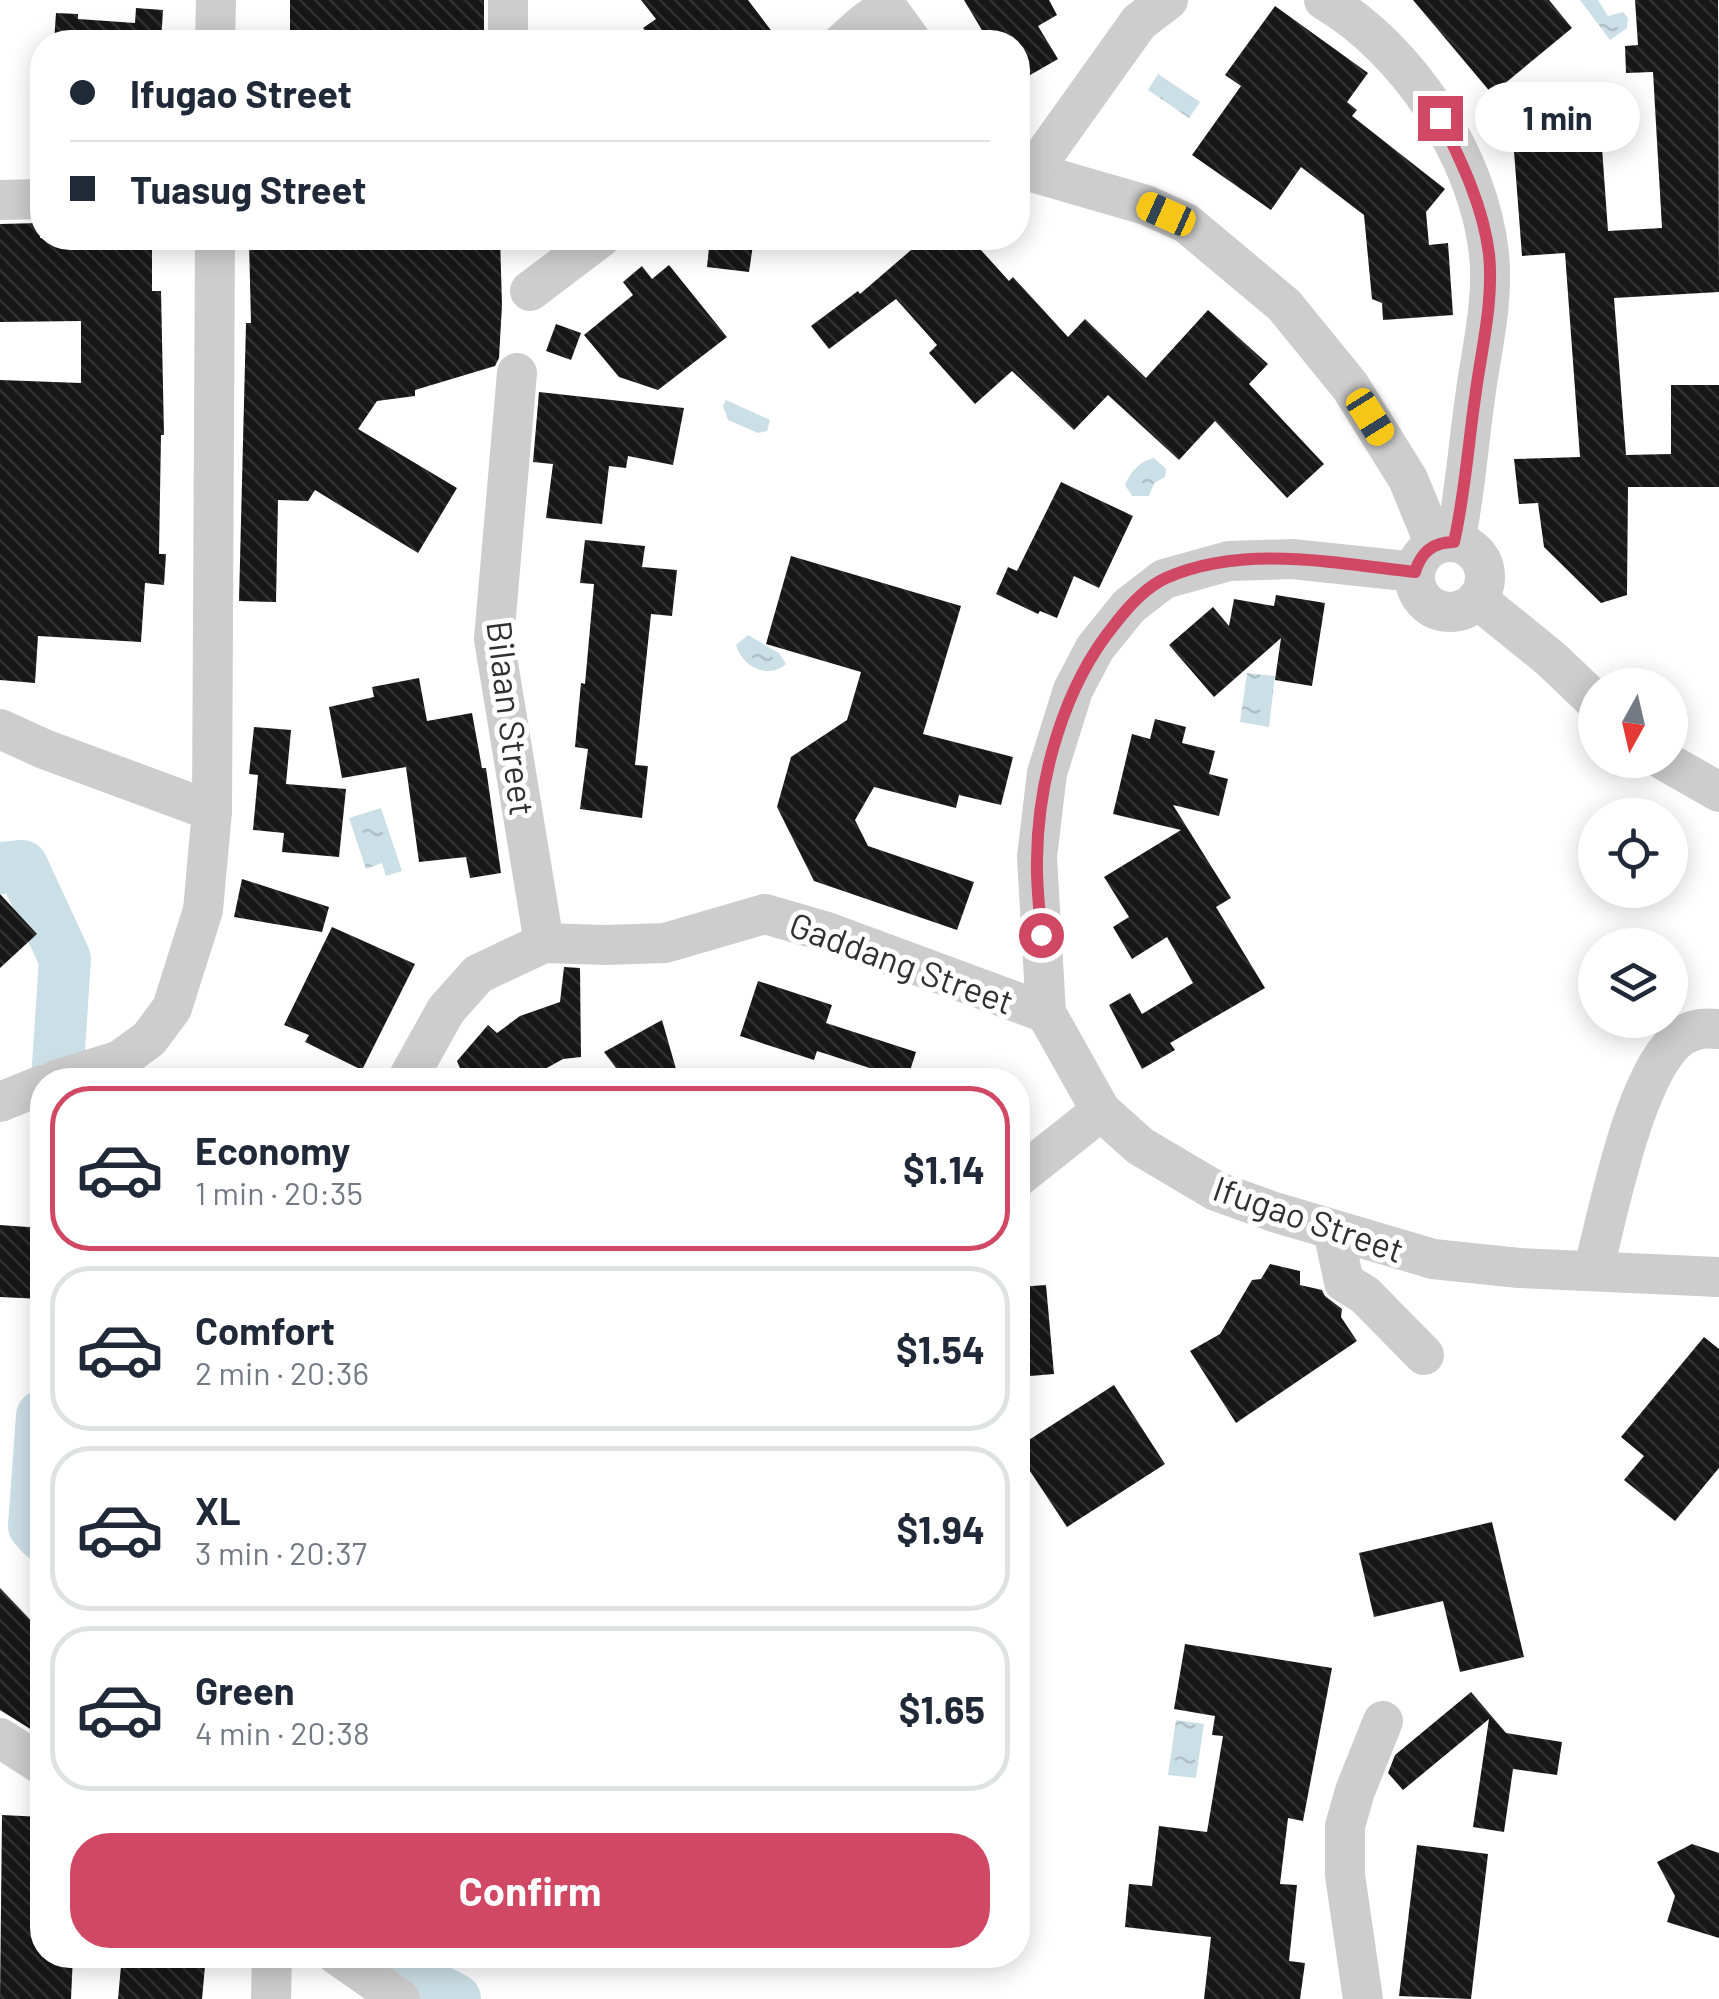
<!DOCTYPE html>
<html lang="en">
<head>
<meta charset="utf-8">
<style>
	:root { --surface:#fff; --page:#f2f2f3; --text:#1f2937; --muted:#747a83; --line:#e0e1e3; --accent:#d04863 }
	body { margin:0; font-family:Barlow,sans-serif; background:var(--page); color:var(--text); height:100vh; display:flex; flex-direction:column; font-size:38px; white-space:nowrap }
	* { box-sizing:border-box; margin:0 }
	p { font-size:32px; color:var(--muted) }
	.icon { flex:none; width:55px; height:55px; fill:none; stroke:currentColor; stroke-width:2; stroke-linecap:round; stroke-linejoin:round }
	.map { position:relative; flex:1; overflow:hidden }
	.details { position:absolute; left:30px; top:1068px; width:1000px; height:900px; display:flex; flex-direction:column; background:var(--surface); border-radius:40px; box-shadow:0 5px 25px #0003 }
	.details>* { flex:none }
	.top-card { position:absolute; left:30px; top:30px; width:1000px; height:220px; border-radius:40px; box-shadow:0 5px 25px #0003; display:grid; align-content:center; height:220px; padding:0 40px; background:var(--surface) }
	.needle { width:65px; rotate:188deg }
	.controls { position:absolute; left:1578px; top:668px; display:grid; gap:20px }
	.controls a { display:grid; place-items:center; width:110px; height:110px; border-radius:50%; background:var(--surface); box-shadow:0 5px 25px #0003; font-size:50px }
	.end { position:absolute; width:45px; height:45px; margin:-22px; border:12px solid #d04863; background:#fff; box-shadow:0 0 0 5px #fff }
	.from { border-radius:50% }
	.bubble { position:absolute; height:70px; border-radius:35px; background:var(--surface); box-shadow:0 5px 25px #0003; font-size:32px; font-weight:700; line-height:70px; text-align:center }
	.car { position:absolute; width:30px; height:60px; margin:-30px -15px; border-radius:12px; box-shadow:0 0 8px 2px #0007; background:linear-gradient(#f5c518 24%,#345 0 40%,#f5c518 0 76%,#345 0 86%,#f5c518 0) }
	.top-card b { display:flex; align-items:center; gap:35px; height:95px; font-size:38px }
	.top-card b+b { border-top:2px solid var(--line) }
	.top-card i { width:25px; height:25px; background:var(--text) }
	ul { padding:18px 0 0; list-style:none }
	li { display:flex; align-items:center; gap:30px; height:165px; margin:0 20px 15px; padding:0 20px; border:5px solid var(--line); border-radius:40px }
	li div { flex:1 }
	li b { display:block; font-size:38px }
	li em { font-style:normal; font-weight:700 }
	li.current { border-color:var(--accent) }
	li>.icon { width:90px; height:90px; stroke-width:1.5 }
	.action { display:flex; gap:20px; margin-top:auto; padding:20px 40px }
	.action a { flex:1; height:115px; border-radius:40px; background:var(--accent); color:#fff; font-size:40px; font-weight:700; line-height:115px; text-align:center }
	.map>svg:first-child { display:block }
</style>
</head>
<body>
<div class="map">
<svg width="1719" height="1999" viewBox="0 0 1719 1999">
	<defs>
		<pattern id="water-ripples" width="26" height="14" patternUnits="userSpaceOnUse" patternTransform="scale(2.5)"><rect width="26" height="14" fill="#cbdfe6"/><path d="M2 4q2-2 4 0t4 0M15 11q2-2 4 0t4 0" fill="none" stroke="#afc0c6"/></pattern>
		<pattern id="building-back-hatch" width="6" height="6" patternUnits="userSpaceOnUse" patternTransform="scale(2.5)"><rect width="6" height="6" fill="#171717"/><path d="M-1 5l2 2M0 0l6 6M5-1l2 2" fill="none" stroke="#303030"/></pattern>
	</defs>
	<rect width="100%" height="100%" fill="#fff"/>
	<!-- water -->
	<g fill="url(#water-ripples)">
		<polygon points="1580,0 1598,0 1608,16 1623,12 1628,18 1627,28 1610,40"/>
		<polygon points="1158,74 1200,102 1189,118 1148,90"/>
		<polygon points="726,400 770,420 767,431 758,433 728,420 723,406"/>
		<path d="M1154,458L1166,469L1165,477L1154,483L1149,496H1132L1125,485C1131,471 1140,461 1154,458Z"/>
		<path d="M748,635L779,653L786,664C768,680 742,667 736,645Z"/>
		<polygon points="1247,673 1275,676 1269,727 1240,722"/>
		<polygon points="381,808 402,871 386,876 382,863 366,869 349,818"/>
		<polygon points="1176,1720 1204,1724 1196,1778 1168,1775"/>
	</g>
	<g fill="none" stroke-linecap="round" stroke-linejoin="round">
		<!-- river -->
		<g stroke="#cbdfe6" stroke-width="52">
			<polyline points="0,868 22,866 65,959 57,1080"/>
			<polyline points="42,1416 34,1526 42,1535"/>
			<polyline points="382,1955 407,1975 455,1999"/>
		</g>
	</g>
	<!-- building -->
	<g fill="url(#building-back-hatch)">
		<rect x="290" y="0" width="194" height="42"/>
		<polygon points="641,0 748,0 780,42 654,42 643,28 656,19"/>
		<polygon points="964,0 1049,0 1057,15 1038,26 1058,59 1018,82 1018,42 989,42"/>
		<polygon points="1413,0 1549,0 1572,28 1492,94"/>
		<polygon points="1635,0 1718,0 1719,292 1614,298 1626,455 1671,454 1671,385 1719,385 1719,487 1628,487 1627,595 1601,603 1544,547 1538,503 1519,504 1514,459 1580,457 1565,253 1522,256 1510,99 1598,93 1608,231 1662,228 1653,72 1626,73 1625,46 1638,45"/>
		<polygon points="1275,6 1368,73 1347,102 1357,110 1352,116 1445,189 1426,212 1429,245 1448,243 1453,315 1383,320 1382,303 1372,299 1364,215 1301,167 1271,210 1192,155 1241,86 1225,75"/>
		<polygon points="136,8 163,10 161,42 54,42 56,13 78,14 78,19 135,23"/>
		<polygon points="40,223 40,238 152,238 152,291 161,291 164,435 161,435 159,554 166,554 164,585 145,583 141,642 38,636 35,683 0,680 0,380 81,383 81,321 0,322 0,224"/>
		<polygon points="351,238 500,238 502,305 499,358 495,366 415,390 415,396 377,401 358,429 457,488 418,553 315,490 308,501 278,500 276,602 239,601 246,323 251,323 249,241"/>
		<polygon points="710,238 754,238 749,272 707,267"/>
		<polygon points="925,238 970,238 1009,281 1013,277 1068,337 1085,319 1146,378 1208,310 1268,364 1249,384 1324,464 1287,498 1215,421 1179,460 1108,395 1074,430 1012,371 975,404 929,353 937,345 896,299 829,349 811,326 858,291 860,294"/>
		<polygon points="669,265 727,337 658,390 619,377 584,335 633,295 623,282 642,266 652,279"/>
		<polygon points="556,324 581,333 571,360 546,351"/>
		<polygon points="539,392 684,408 673,465 628,456 626,468 609,466 602,524 546,518 553,464 533,462"/>
		<polygon points="1061,482 1133,516 1099,588 1074,576 1057,618 1040,611 1038,614 996,594 1008,567 1017,571"/>
		<polygon points="585,540 645,546 642,567 677,570 672,616 651,614 635,765 648,766 642,818 580,809 588,749 575,747 581,683 585,684 594,584 580,583"/>
		<polygon points="791,556 961,606 923,734 1013,757 1001,805 959,795 956,808 874,787 855,820 868,846 974,882 957,930 814,881 777,807 791,757 847,720 861,672 766,644"/>
		<polygon points="1276,595 1325,603 1312,686 1275,680 1281,638 1214,697 1169,645 1213,607 1229,626 1234,599 1274,606"/>
		<polygon points="419,678 427,721 472,713 482,768 486,768 501,873 470,878 466,857 419,862 406,767 342,778 329,707 374,697 372,687"/>
		<polygon points="1155,719 1186,727 1182,743 1215,751 1209,774 1228,779 1219,816 1173,805 1231,898 1216,907 1265,988 1170,1043 1175,1050 1142,1069 1109,1005 1130,993 1142,1014 1193,983 1167,937 1132,959 1113,927 1129,917 1104,877 1181,830 1113,814 1132,734 1150,739"/>
		<polygon points="254,727 291,730 286,784 346,789 339,857 282,852 284,833 253,830 258,775 249,774"/>
		<polygon points="242,879 329,907 322,932 234,917"/>
		<polygon points="0,894 37,934 0,968"/>
		<polygon points="332,927 415,964 362,1070 305,1042 309,1035 284,1025"/>
		<polygon points="564,967 580,968 581,1057 563,1059 525,1080 465,1080 457,1061 488,1025 497,1033 520,1016 560,1002"/>
		<polygon points="758,981 832,1005 826,1023 916,1052 907,1080 817,1051 814,1060 740,1036"/>
		<polygon points="662,1020 676,1069 660,1080 625,1080 604,1052"/>
		<polygon points="0,1225 42,1228 42,1299 0,1297"/>
		<polygon points="1270,1264 1300,1271 1300,1285 1322,1290 1325,1296 1342,1309 1341,1317 1357,1341 1236,1423 1190,1351 1220,1334 1252,1280 1261,1279"/>
		<polygon points="1046,1285 1054,1374 1018,1377 1018,1287"/>
		<polygon points="1704,1337 1719,1349 1719,1468 1675,1521 1624,1480 1644,1456 1621,1437"/>
		<polygon points="1114,1385 1165,1464 1067,1527 1018,1453 1018,1447"/>
		<polygon points="1492,1522 1524,1657 1460,1672 1443,1601 1374,1617 1359,1553"/>
		<polygon points="0,1588 42,1632 42,1716 32,1730 0,1710"/>
		<polygon points="1185,1644 1332,1668 1303,1821 1288,1818 1280,1884 1297,1885 1289,1961 1305,1963 1300,1999 1204,1999 1211,1937 1125,1927 1129,1884 1152,1886 1159,1826 1207,1832 1223,1736 1212,1735 1215,1716 1174,1709"/>
		<polygon points="1471,1692 1506,1733 1562,1742 1557,1775 1513,1769 1504,1832 1473,1827 1489,1719 1403,1790 1388,1773 1395,1755"/>
		<polygon points="2,1815 42,1817 42,1955 73,1955 71,1999 0,1999"/>
		<polygon points="1692,1844 1719,1853 1719,1938 1667,1922 1675,1896 1657,1862"/>
		<polygon points="1417,1845 1488,1854 1471,1999 1399,1996"/>
		<polygon points="122,1955 206,1955 202,1999 118,1999"/>
	</g>
	<g fill="none" stroke-linecap="round" stroke-linejoin="round">
		<!-- minor -->
		<g stroke="#cdcdcd" stroke-width="40">
			<polyline points="508,0 508,42"/>
			<path d="M1324,0C1408,49 1479,157 1489,254C1494,303 1481,351 1475,398C1468,447 1465,494 1455,542"/>
			<polyline points="215,42 216,0"/>
			<path d="M843,42C857,31 873,10 891,13L912,42"/>
			<polyline points="1018,161 1032,172 1146,205 1186,223 1284,305 1350,386 1408,479 1435,545"/>
			<polyline points="1032,172 1139,22 1168,0"/>
			<polyline points="0,200 42,199"/>
			<polyline points="530,291 600,238"/>
			<polyline points="517,373 494,639 544,943"/>
			<circle cx="1450" cy="577" r="35"/>
			<polyline points="1415,572 1292,559 1229,561 1164,579 1129,606 1095,648 1073,690 1047,773 1037,857 1046,1013 1101,1111 1140,1146 1216,1191 1274,1212 1433,1259 1519,1268 1719,1277"/>
			<polyline points="1477,599 1551,659 1595,701"/>
			<polyline points="0,729 44,749 212,811"/>
			<polyline points="1663,760 1719,792"/>
			<polyline points="56,1080 120,1060 149,1039 172,1008 203,910 212,811 215,238"/>
			<polyline points="407,1080 446,1010 478,974 544,943 605,945 665,943 765,914 827,932 1046,1013"/>
			<polyline points="0,1102 42,1085"/>
			<polyline points="1018,1177 1101,1111"/>
			<polyline points="1333,1230 1344,1282 1365,1295 1424,1355"/>
			<path d="M1593,1271C1608,1215 1635,1068 1682,1036C1695,1028 1705,1028 1719,1029"/>
			<polyline points="0,1738 42,1765"/>
			<polyline points="337,1955 400,1999"/>
			<polyline points="271,1999 272,1955"/>
			<polyline points="1363,1999 1345,1875 1345,1826 1355,1791 1383,1721"/>
		</g>
	</g>
	<g fill="none" stroke-linecap="round" stroke-linejoin="round">
		<!-- route -->
		<path stroke="#d04863" stroke-width="12" d="M1041,935C1040,910 1036,884 1037,859C1038,778 1064,686 1115,624C1128,607 1146,587 1166,578C1243,544 1335,563 1415,572C1421,552 1433,542 1454,542C1465,494 1468,446 1475,398C1481,350 1494,302 1489,254C1483,205 1461,161 1440,118"/>
	</g>
	<g text-anchor="middle" dominant-baseline="central" stroke-width="10" stroke-linejoin="round" paint-order="stroke">
		<!-- street labels -->
		<g font-size="35" fill="#303030" stroke="#fff">
			<text transform="translate(512 718) rotate(83)">Bilaan Street</text>
			<text transform="translate(902 962) rotate(20)">Gaddang Street</text>
			<text transform="translate(1309 1218) rotate(19)">Ifugao Street</text>
		</g>
	</g>
</svg>
<div class="controls">
<a><svg class="needle" viewBox="-14 -14 28 28"><path d="M0-13l5 13h-10z" fill="#e53935"/><path d="M0 13l5-13h-10z" fill="#747a83"/></svg></a>
<a><svg class="icon" aria-label="locate" viewBox="0 0 24 24"><circle cx="12" cy="12" r="6"/><path d="M12 2v4M12 18v4M2 12h4M18 12h4"/></svg></a>
<a><svg class="icon" aria-label="layers" viewBox="0 0 24 24"><path d="M12 4l9 5-9 5-9-5zM3 14l9 5 9-5"/></svg></a>
</div>
<i class="end from" style="left:1041px;top:935px"></i>
<i class="end" style="left:1440px;top:118px"></i>
<div class="bubble" style="left:1475px;top:82px;width:165px">1 min</div>
<i class="car" style="left:1166px;top:214px;rotate:294deg"></i>
<i class="car" style="left:1370px;top:417px;rotate:148deg"></i>
<div class="top-card">
<b><i class="from"></i>Ifugao Street</b>
<b><i></i>Tuasug Street</b>
</div>
<section class="details">
<ul>
<li class="current"><svg class="icon" aria-label="car" viewBox="0 0 24 24"><path d="M5 17H2v-5l4-1 3-4h7l3 4 3 1v5h-3M9 17h6M6 11h13"/><circle cx="7" cy="17" r="2"/><circle cx="17" cy="17" r="2"/></svg><div><b>Economy</b><p>1 min · 20:35</p></div><em>$1.14</em></li>
<li><svg class="icon" aria-label="car" viewBox="0 0 24 24"><path d="M5 17H2v-5l4-1 3-4h7l3 4 3 1v5h-3M9 17h6M6 11h13"/><circle cx="7" cy="17" r="2"/><circle cx="17" cy="17" r="2"/></svg><div><b>Comfort</b><p>2 min · 20:36</p></div><em>$1.54</em></li>
<li><svg class="icon" aria-label="car" viewBox="0 0 24 24"><path d="M5 17H2v-5l4-1 3-4h7l3 4 3 1v5h-3M9 17h6M6 11h13"/><circle cx="7" cy="17" r="2"/><circle cx="17" cy="17" r="2"/></svg><div><b>XL</b><p>3 min · 20:37</p></div><em>$1.94</em></li>
<li><svg class="icon" aria-label="car" viewBox="0 0 24 24"><path d="M5 17H2v-5l4-1 3-4h7l3 4 3 1v5h-3M9 17h6M6 11h13"/><circle cx="7" cy="17" r="2"/><circle cx="17" cy="17" r="2"/></svg><div><b>Green</b><p>4 min · 20:38</p></div><em>$1.65</em></li>
</ul>
<div class="action"><a>Confirm</a></div>
</section>
</div>
</body>
</html>
